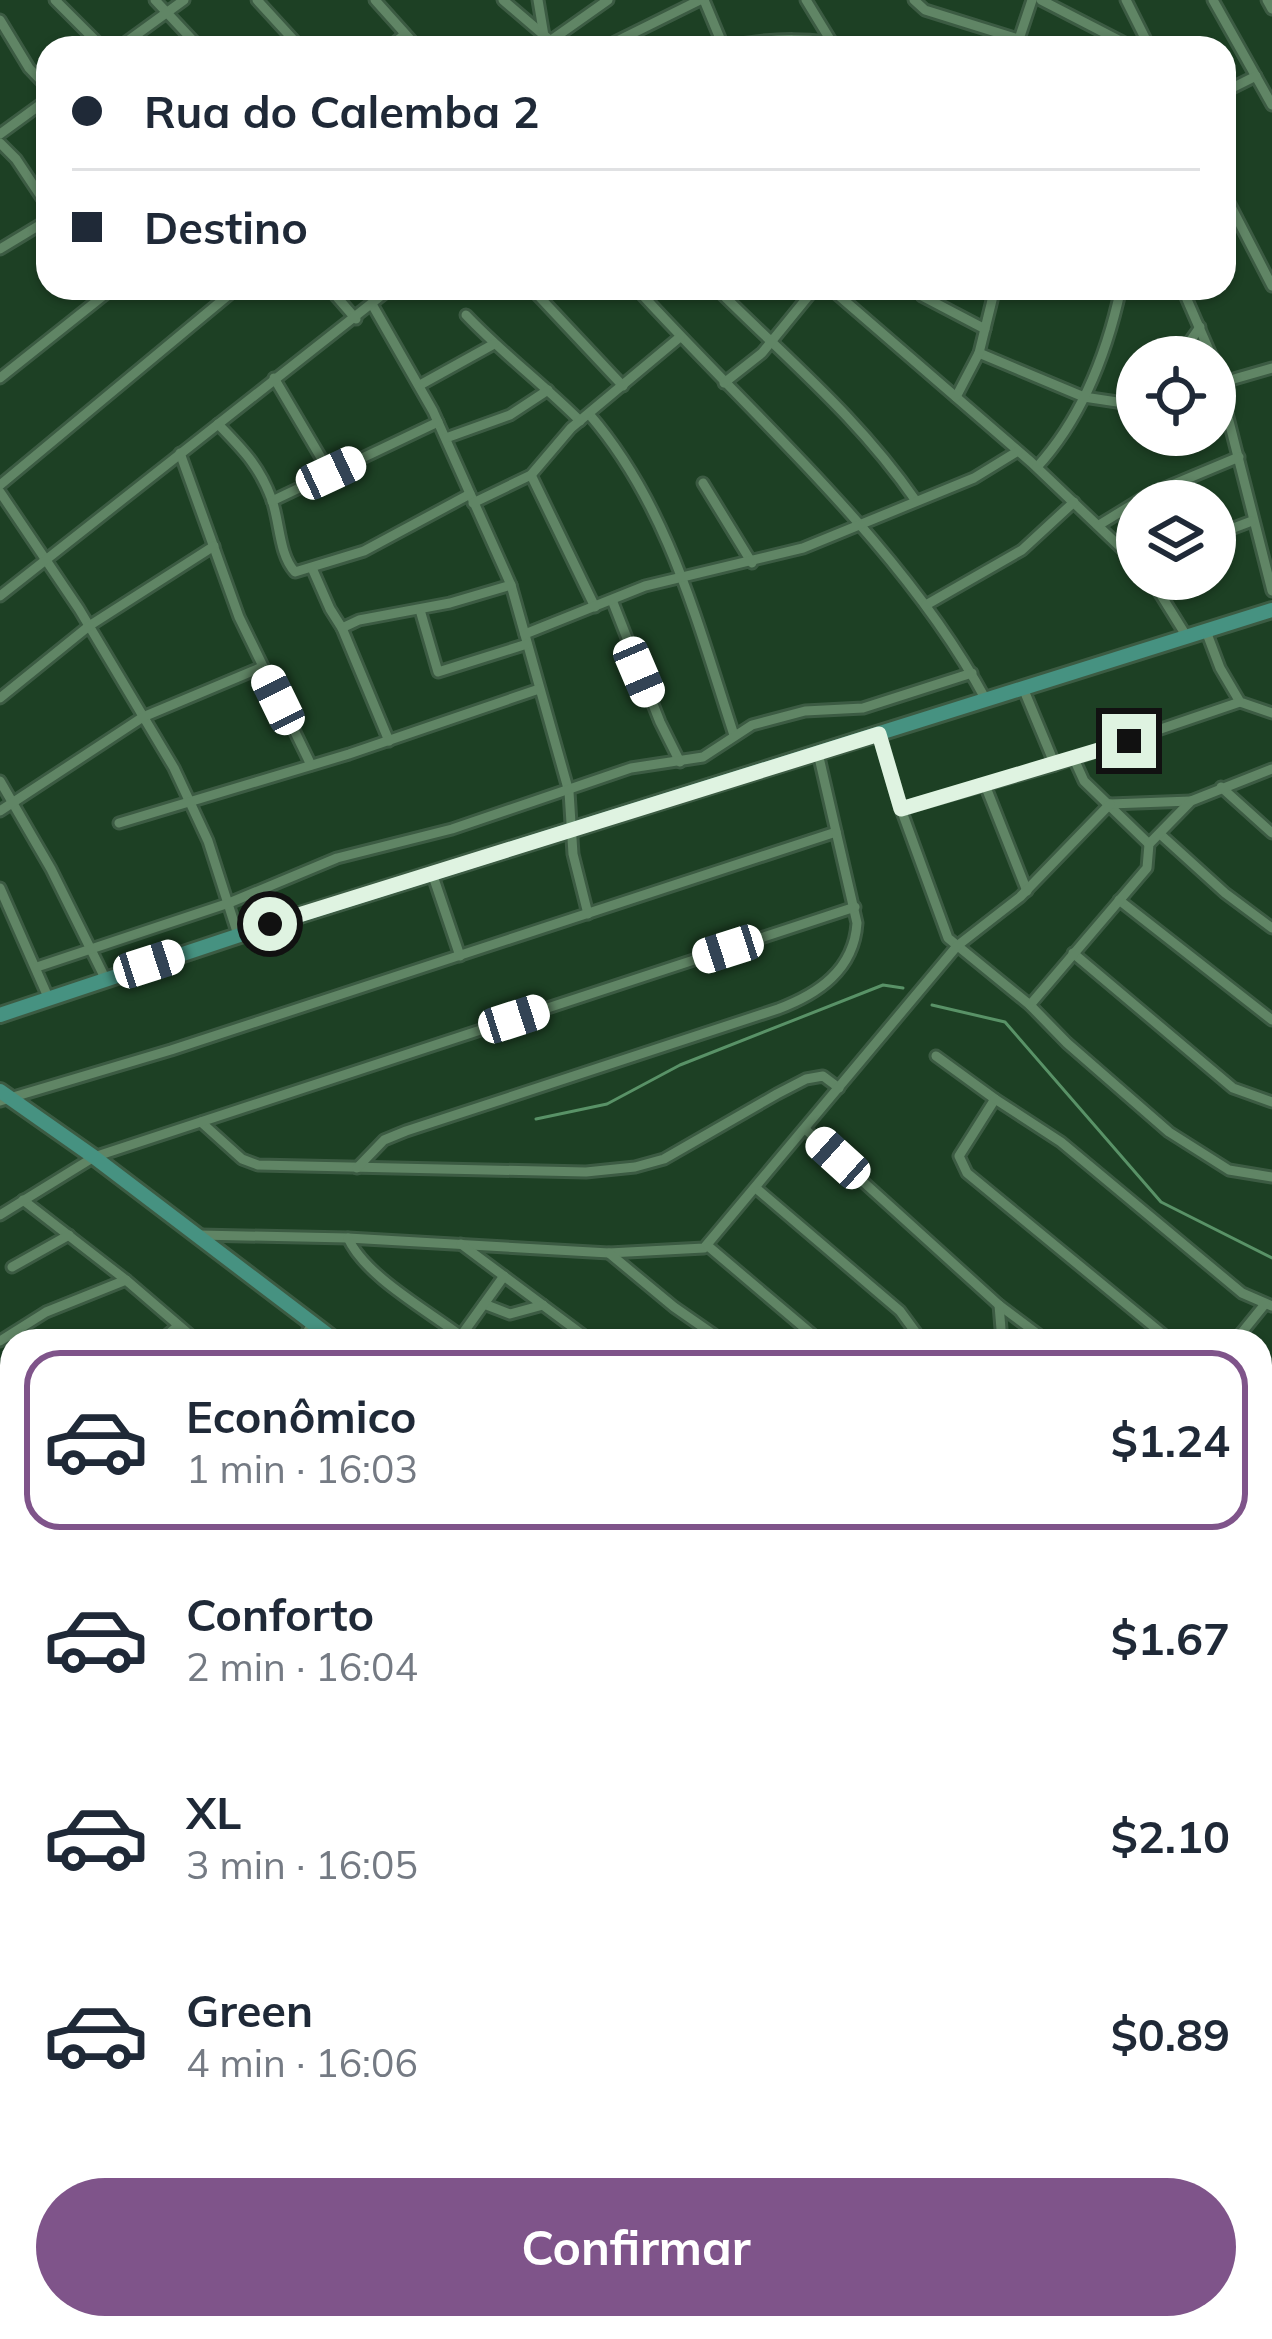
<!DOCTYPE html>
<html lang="pt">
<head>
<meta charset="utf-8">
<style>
	:root { --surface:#fff; --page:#f6f6f7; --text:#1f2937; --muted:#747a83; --line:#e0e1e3; --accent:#7f548a }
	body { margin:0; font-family:Mulish,sans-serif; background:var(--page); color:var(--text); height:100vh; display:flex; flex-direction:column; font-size:45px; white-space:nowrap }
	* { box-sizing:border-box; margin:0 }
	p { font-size:39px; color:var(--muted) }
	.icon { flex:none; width:66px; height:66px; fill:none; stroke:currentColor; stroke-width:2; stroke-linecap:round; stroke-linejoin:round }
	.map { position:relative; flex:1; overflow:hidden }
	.panel { position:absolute; left:0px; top:1329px; width:1272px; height:1011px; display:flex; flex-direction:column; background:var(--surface); border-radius:36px 36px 0 0; box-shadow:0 3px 9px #0004 }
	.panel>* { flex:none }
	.top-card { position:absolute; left:36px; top:36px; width:1200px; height:264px; border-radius:36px; box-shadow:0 3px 9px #0004; display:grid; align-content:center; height:264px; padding:0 36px; background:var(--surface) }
	.controls { position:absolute; left:1116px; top:336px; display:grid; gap:24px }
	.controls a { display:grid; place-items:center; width:120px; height:120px; border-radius:50%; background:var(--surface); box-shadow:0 3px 9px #0004; font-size:60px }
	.end { position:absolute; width:54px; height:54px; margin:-27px; border:15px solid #dff3e1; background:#111; box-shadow:0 0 0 6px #111 }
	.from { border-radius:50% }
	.car { position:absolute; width:36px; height:72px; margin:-36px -18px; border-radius:15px; box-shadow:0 0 9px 3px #0007; background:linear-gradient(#fff 24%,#345 0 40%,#fff 0 76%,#345 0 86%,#fff 0) }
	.top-card b { display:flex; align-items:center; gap:42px; height:114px; font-size:45px }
	.top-card b+b { border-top:3px solid var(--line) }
	.top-card i { width:30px; height:30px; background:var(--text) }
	ul { padding:21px 0 0; list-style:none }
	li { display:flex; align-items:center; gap:36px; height:180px; margin:0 24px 18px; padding:0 12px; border:6px solid transparent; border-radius:36px }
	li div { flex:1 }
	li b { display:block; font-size:45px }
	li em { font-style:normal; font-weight:700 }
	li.active { border-color:var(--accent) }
	li>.icon { width:108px; height:108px; stroke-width:1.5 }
	.primary-button { display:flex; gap:24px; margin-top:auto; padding:24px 36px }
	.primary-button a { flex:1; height:138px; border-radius:72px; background:var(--accent); color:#fff; font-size:48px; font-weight:700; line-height:138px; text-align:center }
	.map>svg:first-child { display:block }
</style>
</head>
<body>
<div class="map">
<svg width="1272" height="2339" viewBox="0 0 1272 2339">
	<rect width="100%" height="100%" fill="#1d4024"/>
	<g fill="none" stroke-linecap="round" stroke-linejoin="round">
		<!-- stream -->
		<g stroke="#599267" stroke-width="3">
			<polyline points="932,1005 1005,1022 1161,1202 1272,1258"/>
			<polyline points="536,1119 607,1104 680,1065 883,985 903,988"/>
			<polyline points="1260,1589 1272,1564"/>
		</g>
		<defs>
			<g id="street">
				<polyline points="55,0 103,48"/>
				<polyline points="155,0 200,48"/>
				<polyline points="257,0 301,48"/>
				<polyline points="375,0 418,48"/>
				<polyline points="503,0 559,48"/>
				<polyline points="538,0 544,36"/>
				<polyline points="704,0 724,48"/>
				<polyline points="806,0 831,41"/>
				<polyline points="914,0 925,10 1018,39"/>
				<polyline points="1041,0 1134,48"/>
				<polyline points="1126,0 1150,48"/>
				<polyline points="1213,0 1272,105"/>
				<polyline points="1267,0 1272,9"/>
				<polyline points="0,20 29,68 48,88"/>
				<polyline points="550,41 608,0"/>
				<path d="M724,47C773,37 814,37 862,48"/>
				<polyline points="118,48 184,0"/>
				<polyline points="389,48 405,34"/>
				<polyline points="603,48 700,0"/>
				<polyline points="1016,48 1032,0"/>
				<polyline points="1224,92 1256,76"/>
				<polyline points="0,134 48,99"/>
				<polyline points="0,143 16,159 48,207"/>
				<polyline points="1224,193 1272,286"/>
				<polyline points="0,249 48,220"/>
				<polyline points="329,288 356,319"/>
				<polyline points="531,288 623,386"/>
				<path d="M636,288C753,417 904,547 986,700"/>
				<path d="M716,288C787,359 858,417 916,501"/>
				<polyline points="830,288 1031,462 1137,563"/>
				<polyline points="919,288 922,296 985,329"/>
				<polyline points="1182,288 1212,357"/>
				<polyline points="373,306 433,411 511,585 569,792 573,854 588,914"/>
				<path d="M466,315C502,353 543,384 580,421"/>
				<polyline points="979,353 1084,397 1137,405"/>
				<polyline points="1179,357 1200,327"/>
				<polyline points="1215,366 1272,591"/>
				<polyline points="0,378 113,288"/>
				<polyline points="274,378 330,473"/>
				<polyline points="724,383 762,353 815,288"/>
				<polyline points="1220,383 1272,368"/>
				<polyline points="420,385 494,344"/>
				<polyline points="956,397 979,353 995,288"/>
				<path d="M589,414C668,505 697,622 734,735"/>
				<path d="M218,424C243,450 259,465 272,500C280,523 279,555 295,572L364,551L470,494"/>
				<polyline points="446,438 510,415 548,390"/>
				<polyline points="180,453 239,617 311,765"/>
				<path d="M1037,467C1082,418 1107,353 1121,288"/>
				<polyline points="531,475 595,607"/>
				<polyline points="703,483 752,563"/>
				<polyline points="0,485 237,288"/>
				<polyline points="0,492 79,609 174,768 208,841 238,935"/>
				<polyline points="272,501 438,422"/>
				<polyline points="473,503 531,475 571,428 680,337"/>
				<polyline points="1099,525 1148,495 1239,457"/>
				<polyline points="1215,535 1252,521"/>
				<polyline points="312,568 330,609 342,628"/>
				<polyline points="1151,579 1187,637"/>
				<polyline points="0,596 391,288"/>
				<polyline points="612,600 660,722 680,762"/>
				<polyline points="926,605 1022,550 1074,502"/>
				<polyline points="420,610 438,672 527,644"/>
				<polyline points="1206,631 1220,668 1240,702 1272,713"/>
				<polyline points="525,634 645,586 803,548 974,478 1018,451"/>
				<polyline points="1023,688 1055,765"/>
				<polyline points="0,698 89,626 214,546"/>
				<polyline points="879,733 901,809 948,938 1030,1005 1067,1043 1169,1132 1229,1170 1272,1177"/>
				<polyline points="389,741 342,628 359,620 450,603 511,585"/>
				<polyline points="1074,759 1084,781 1149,844"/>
				<polyline points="0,781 51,869 105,978"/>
				<polyline points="985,785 1027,891"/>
				<polyline points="1221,787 1272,833"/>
				<polyline points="1110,804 1191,801"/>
				<polyline points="901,809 1055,765 1240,702"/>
				<polyline points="0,811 143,717 262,667"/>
				<polyline points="119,823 349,754 539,689"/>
				<polyline points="1160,834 1225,893 1272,928"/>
				<polyline points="432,873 460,956"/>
				<polyline points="0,888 48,997"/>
				<polyline points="1119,900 1272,1020"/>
				<polyline points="1073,953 1233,1088 1272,1102"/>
				<polyline points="37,967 229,903 337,858 452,829 631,768 703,757 752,725 805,711 863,708 972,673"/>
				<polyline points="1030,1005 1147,868 1149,844 1191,801 1272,769"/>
				<polyline points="936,1056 995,1099 959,1156 967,1173 1171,1341"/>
				<polyline points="995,1099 1061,1142 1242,1293 1272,1306"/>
				<polyline points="0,1101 171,1050 836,832"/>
				<polyline points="201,1122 242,1159 258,1165 586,1172 635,1167 664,1159 777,1094 806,1079 823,1076 839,1088"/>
				<polyline points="805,1129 999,1305 1047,1341"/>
				<path d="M357,1168L384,1140L406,1131L778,1009C818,994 854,970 857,923L818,753"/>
				<polyline points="757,1189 900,1311 922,1341"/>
				<polyline points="23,1200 126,1280 197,1341"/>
				<polyline points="0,1215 94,1157 855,907"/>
				<polyline points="199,1235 348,1238 609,1253 704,1248 957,946 1020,897 1110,804"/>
				<path d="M348,1238C365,1276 427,1310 461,1336"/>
				<polyline points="461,1244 591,1341"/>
				<polyline points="708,1246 820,1341"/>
				<polyline points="609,1253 674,1307 723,1341"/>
				<polyline points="12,1267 69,1235"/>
				<polyline points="484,1304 510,1314 543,1305"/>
				<polyline points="999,1305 1002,1341"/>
				<polyline points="458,1340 504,1276"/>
				<polyline points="0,1341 46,1312 126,1280"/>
				<polyline points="160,1341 178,1326"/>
				<polyline points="302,1341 312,1324"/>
				<polyline points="1235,1341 1265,1304"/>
				<polyline points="1260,1432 1272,1416"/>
				<polyline points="0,1484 12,1466"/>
				<polyline points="0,1625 12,1637"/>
				<polyline points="0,1709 12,1695"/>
				<polyline points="0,1768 12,1780"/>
				<polyline points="1260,1769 1272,1777"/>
				<polyline points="1272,1789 1268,1810 1272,1820"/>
				<polyline points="0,1846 12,1862"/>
				<polyline points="0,1993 12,1990"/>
				<polyline points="1262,2005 1272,1978"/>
				<polyline points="1260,2034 1271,2011"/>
				<polyline points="0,2045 12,2042"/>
				<polyline points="0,2097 12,2093"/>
				<polyline points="1260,2138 1272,2157"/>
				<polyline points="0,2178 12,2174"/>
				<polyline points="1260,2210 1272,2226"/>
				<polyline points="0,2256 12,2254"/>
				<polyline points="1260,2300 1272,2295"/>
				<polyline points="215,2328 220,2339"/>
				<polyline points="575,2328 580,2339"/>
				<polyline points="680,2328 687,2339"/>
				<polyline points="761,2328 767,2339"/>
				<polyline points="1122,2328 1130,2339"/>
				<polyline points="0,2335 34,2328"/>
				<polyline points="123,2339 154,2328"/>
				<polyline points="314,2339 338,2328"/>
				<polyline points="463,2339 485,2328"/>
				<polyline points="998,2339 1016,2328"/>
				<polyline points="1174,2339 1202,2328"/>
			</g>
			<g id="secondary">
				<polyline points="0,1015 303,914 1272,610"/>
				<polyline points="0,1091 94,1157 336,1341"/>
				<polyline points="1260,2131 1272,2129"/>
				<polyline points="1040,2328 1048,2339"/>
				<polyline points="791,2339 818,2328"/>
			</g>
		</defs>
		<!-- street casing -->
		<use href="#street" stroke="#3c5b43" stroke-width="15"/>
		<!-- secondary casing -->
		<use href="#secondary" stroke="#3c5b43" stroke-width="20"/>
		<!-- street -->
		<use href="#street" stroke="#608565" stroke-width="9"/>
		<!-- secondary -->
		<use href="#secondary" stroke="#469281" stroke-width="14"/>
	</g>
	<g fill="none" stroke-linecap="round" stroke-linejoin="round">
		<!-- route -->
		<polyline stroke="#dff3e1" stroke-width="15" points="270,924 879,734 901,809 1129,741"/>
	</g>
</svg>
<div class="controls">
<a><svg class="icon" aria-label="locate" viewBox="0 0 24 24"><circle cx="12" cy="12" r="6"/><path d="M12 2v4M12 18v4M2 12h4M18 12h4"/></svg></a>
<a><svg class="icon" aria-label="layers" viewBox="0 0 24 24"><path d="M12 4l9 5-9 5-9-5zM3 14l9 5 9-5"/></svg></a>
</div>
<i class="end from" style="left:270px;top:924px"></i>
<i class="end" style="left:1129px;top:741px"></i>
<i class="car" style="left:331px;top:473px;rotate:65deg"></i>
<i class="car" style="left:639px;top:672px;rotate:157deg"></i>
<i class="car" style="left:278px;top:700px;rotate:334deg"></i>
<i class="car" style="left:728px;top:949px;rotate:252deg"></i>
<i class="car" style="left:149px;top:964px;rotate:72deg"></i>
<i class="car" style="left:514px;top:1019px;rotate:72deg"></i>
<i class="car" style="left:838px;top:1158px;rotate:312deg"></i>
<div class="top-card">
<b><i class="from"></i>Rua do Calemba 2</b>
<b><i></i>Destino</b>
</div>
<section class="panel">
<ul>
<li class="active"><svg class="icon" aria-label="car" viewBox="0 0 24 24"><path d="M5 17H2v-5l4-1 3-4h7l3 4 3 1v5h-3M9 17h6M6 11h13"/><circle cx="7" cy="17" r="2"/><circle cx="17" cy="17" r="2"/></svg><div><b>Econômico</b><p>1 min · 16:03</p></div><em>$1.24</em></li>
<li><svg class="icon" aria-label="car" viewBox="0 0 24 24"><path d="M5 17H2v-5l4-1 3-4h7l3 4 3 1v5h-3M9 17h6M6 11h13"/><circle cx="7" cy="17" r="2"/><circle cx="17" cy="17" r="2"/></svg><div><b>Conforto</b><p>2 min · 16:04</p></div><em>$1.67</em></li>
<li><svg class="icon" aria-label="car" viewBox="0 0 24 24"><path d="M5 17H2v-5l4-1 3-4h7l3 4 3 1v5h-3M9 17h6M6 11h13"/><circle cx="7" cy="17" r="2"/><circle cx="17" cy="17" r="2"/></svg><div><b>XL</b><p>3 min · 16:05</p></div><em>$2.10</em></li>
<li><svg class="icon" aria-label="car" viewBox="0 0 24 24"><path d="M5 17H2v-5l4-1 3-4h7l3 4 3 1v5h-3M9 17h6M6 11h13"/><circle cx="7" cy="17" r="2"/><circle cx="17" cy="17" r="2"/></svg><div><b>Green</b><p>4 min · 16:06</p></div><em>$0.89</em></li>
</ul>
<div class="primary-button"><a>Confirmar</a></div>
</section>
</div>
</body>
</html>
